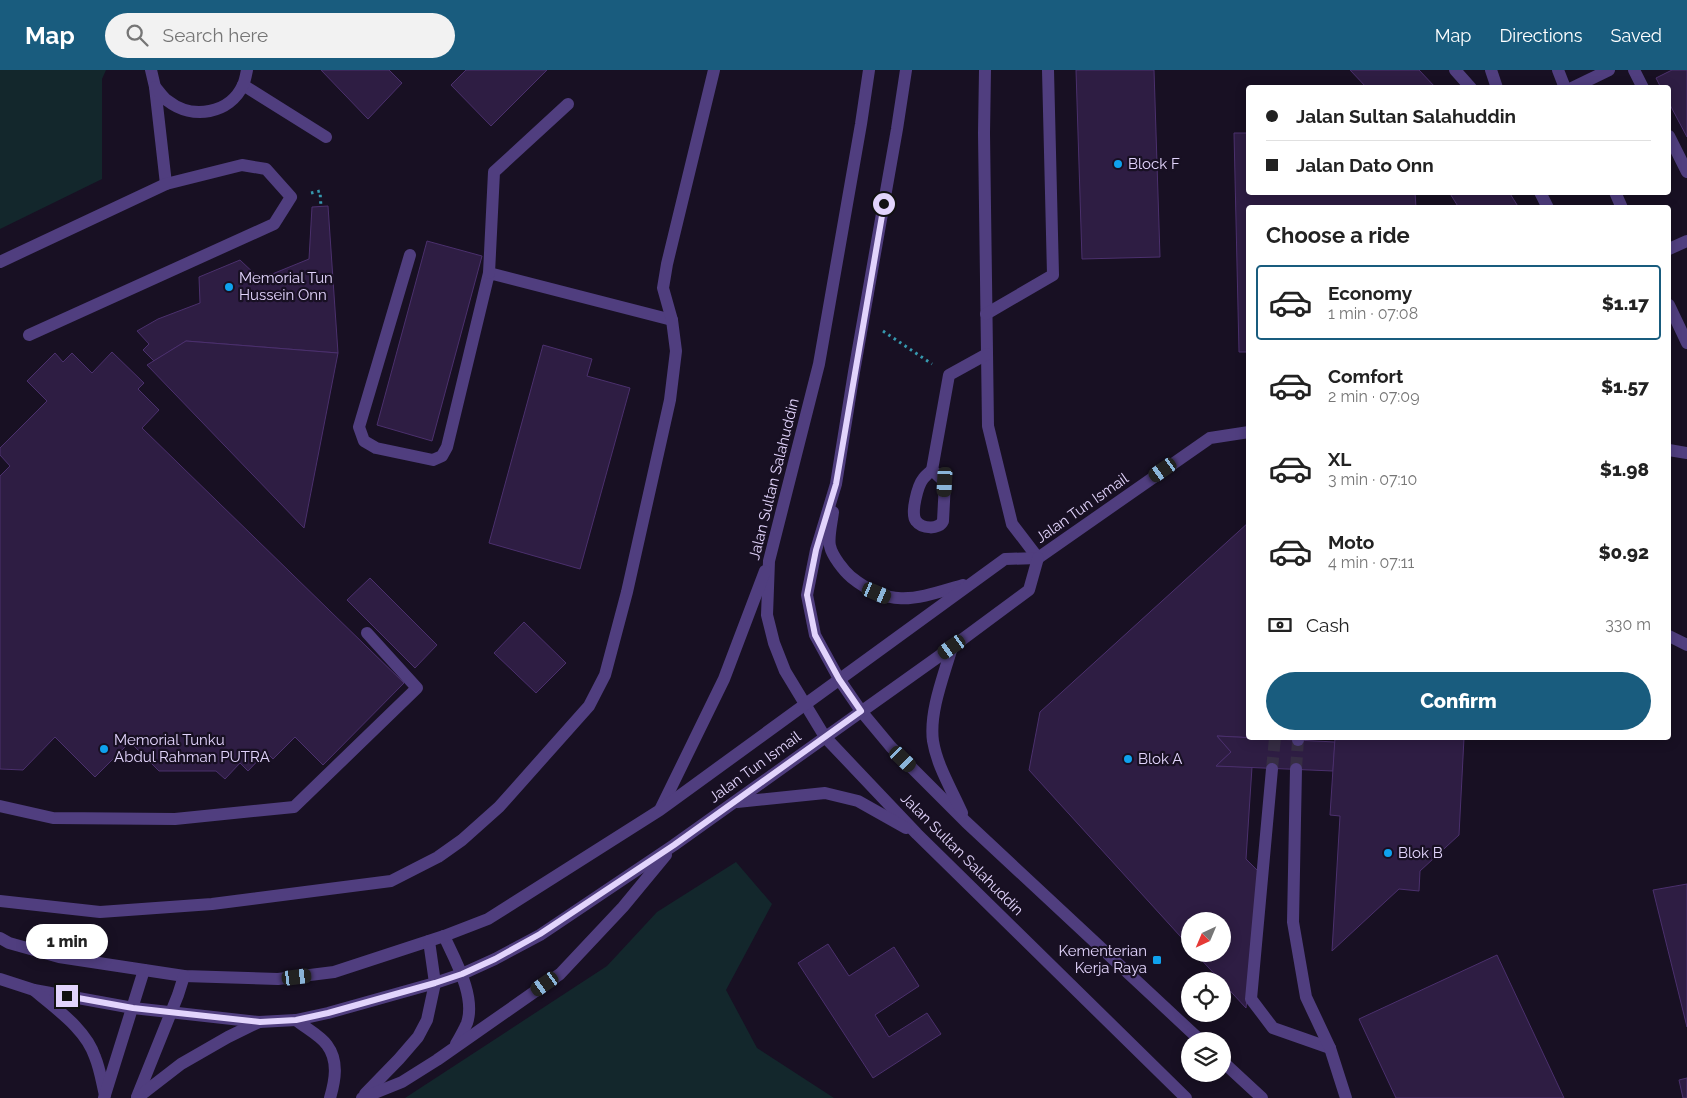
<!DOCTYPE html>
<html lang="en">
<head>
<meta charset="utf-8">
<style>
	:root { --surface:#fff; --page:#f2f2f2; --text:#222; --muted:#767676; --line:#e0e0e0; --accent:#195c7e }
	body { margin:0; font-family:Raleway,sans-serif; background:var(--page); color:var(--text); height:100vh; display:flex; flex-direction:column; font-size:19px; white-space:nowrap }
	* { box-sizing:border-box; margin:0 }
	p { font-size:16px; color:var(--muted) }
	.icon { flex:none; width:28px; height:28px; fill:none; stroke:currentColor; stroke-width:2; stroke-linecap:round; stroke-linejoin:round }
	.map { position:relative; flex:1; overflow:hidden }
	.drawer { position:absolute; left:1246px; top:135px; width:425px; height:535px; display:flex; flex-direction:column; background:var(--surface); border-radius:5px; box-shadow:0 2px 12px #0003 }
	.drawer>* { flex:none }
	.top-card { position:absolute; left:1246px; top:15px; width:425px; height:110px; border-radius:5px; box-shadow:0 2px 12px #0003; display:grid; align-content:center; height:110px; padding:0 20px; background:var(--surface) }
	.needle { width:32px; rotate:224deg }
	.buttons { position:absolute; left:1181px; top:842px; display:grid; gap:10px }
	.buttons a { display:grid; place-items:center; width:50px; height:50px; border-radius:50%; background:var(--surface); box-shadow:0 2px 12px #0003; font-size:25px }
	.end { position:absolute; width:22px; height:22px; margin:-11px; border:6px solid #e2d4fc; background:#111; box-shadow:0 0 0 2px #111 }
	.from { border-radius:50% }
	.bubble { position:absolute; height:35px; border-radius:18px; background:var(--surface); box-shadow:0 2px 12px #0003; font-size:16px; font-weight:800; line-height:35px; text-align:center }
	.car { position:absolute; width:15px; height:30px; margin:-15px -8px; border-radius:6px; box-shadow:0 0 4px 1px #0007; background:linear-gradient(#222 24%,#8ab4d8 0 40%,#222 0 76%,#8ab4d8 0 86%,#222 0) }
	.top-card b { display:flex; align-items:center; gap:18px; height:48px; font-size:19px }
	.top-card b+b { border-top:1px solid var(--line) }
	.top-card i { width:12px; height:12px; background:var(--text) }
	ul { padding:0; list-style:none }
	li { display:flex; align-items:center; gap:15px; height:75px; margin:0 10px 8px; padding:0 10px; border:2px solid transparent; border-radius:5px }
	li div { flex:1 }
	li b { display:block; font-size:19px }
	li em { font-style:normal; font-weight:800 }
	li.active { border-color:var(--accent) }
	li>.icon { width:45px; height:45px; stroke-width:1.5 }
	h2 { padding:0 20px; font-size:22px; line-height:60px }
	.pay { display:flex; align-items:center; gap:12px; height:55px; padding:0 20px; font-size:19px }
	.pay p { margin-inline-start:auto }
	.cta { display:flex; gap:10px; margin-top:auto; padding:10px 20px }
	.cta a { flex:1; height:58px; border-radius:30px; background:var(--accent); color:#fff; font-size:20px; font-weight:800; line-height:58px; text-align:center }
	header { display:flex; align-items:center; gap:30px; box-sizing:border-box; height:70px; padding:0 25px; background:var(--accent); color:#fff }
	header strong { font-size:24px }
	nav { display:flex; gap:28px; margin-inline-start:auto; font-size:18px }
	.search { width:350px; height:45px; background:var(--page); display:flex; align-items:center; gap:12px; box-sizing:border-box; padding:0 18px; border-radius:28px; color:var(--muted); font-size:19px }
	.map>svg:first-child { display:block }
</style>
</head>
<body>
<header>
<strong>Map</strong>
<div class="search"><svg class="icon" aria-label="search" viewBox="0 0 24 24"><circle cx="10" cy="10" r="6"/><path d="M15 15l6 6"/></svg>Search here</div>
<nav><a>Map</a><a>Directions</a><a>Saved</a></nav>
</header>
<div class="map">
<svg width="1687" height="1028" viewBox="0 0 1687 1028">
	<rect width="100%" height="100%" fill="#181023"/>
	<!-- green -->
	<g fill="#13272c">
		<polygon points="0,0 106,0 102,9 102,109 0,159"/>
		<polygon points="736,792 772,834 726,920 757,978 834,1028 405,1028 607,896 657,842"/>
	</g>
	<!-- building -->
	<g fill="#2e1d43" stroke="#4b306d">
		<polygon points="321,0 389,0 402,13 368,49"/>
		<polygon points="466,0 547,0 491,56 451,15"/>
		<polygon points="1076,0 1154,0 1160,187 1082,189"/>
		<polygon points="1350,0 1419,0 1436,18 1367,18"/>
		<polygon points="1672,0 1687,0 1687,67 1669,33 1669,18 1661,18 1656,8"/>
		<polygon points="1234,63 1249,63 1249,122 1415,122 1416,138 1249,138 1249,282 1239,282"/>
		<polygon points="1449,122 1509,122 1519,138 1459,138"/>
		<polygon points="328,136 338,283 186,271 154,291 143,280 149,274 137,261 158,249 200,233 199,207 240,190 260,209 309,189 312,137"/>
		<polygon points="427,171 482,186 432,371 377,355"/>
		<polygon points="186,271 338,283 304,458 147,295"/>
		<polygon points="543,275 592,289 587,306 630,318 580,499 489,473"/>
		<polygon points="112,282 144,313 138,319 159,340 142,358 404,613 323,695 295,667 273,689 266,682 248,701 240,693 225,709 216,701 159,701 130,672 95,707 55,667 23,700 0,699 0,406 10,396 0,385 0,378 47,331 27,311 55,283 63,292 72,283 92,303"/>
		<polygon points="1249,452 1249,668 1254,668 1217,666 1231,682 1216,696 1252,697 1246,789 1259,802 1246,938 1196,884 1222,884 1222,851 1190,851 1190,877 1029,700 1040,642"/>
		<polygon points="370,508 437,575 415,598 347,530"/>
		<polygon points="524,552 566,593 536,623 494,583"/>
		<polygon points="1217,666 1335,672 1333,701 1216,696 1231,682"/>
		<polygon points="1335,668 1464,668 1459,765 1420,801 1419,821 1399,819 1332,881 1340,746 1330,745"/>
		<polygon points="1687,814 1687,957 1653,820"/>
		<polygon points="828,874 849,906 894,877 919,916 875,945 889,967 927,943 941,964 873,1008 798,893"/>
		<polygon points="1497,885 1564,1028 1396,1028 1359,949"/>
		<polygon points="1687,1008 1687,1028 1683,1028 1679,1010"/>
	</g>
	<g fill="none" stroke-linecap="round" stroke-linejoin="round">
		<!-- minor-tunnel -->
		<g stroke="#362d44" stroke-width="12" stroke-dasharray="12 6" stroke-linecap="butt">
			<polyline points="1272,699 1275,668"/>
			<polyline points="1296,699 1298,670"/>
		</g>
		<!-- path -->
		<g stroke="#3698ae" stroke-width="3" stroke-dasharray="2.5 4" stroke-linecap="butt">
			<polyline points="311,123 320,121 321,137"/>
			<polyline points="883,261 932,294"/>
		</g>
		<!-- minor -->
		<g stroke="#503e7f" stroke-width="12">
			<polyline points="151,0 155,17 166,114"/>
			<polyline points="869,0 861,54 819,294 769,491 767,545 774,573 785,601 825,667 917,764 1186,1028"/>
			<polyline points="906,0 897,59 854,302 836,414 816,480 807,525 815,565 839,609 861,641 891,677 966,752 1201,971"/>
			<polyline points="985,0 984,63 988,356 1012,454 1038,488"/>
			<polyline points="1455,0 1471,18"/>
			<polyline points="1491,0 1497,18"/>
			<polyline points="1558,0 1565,18"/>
			<polyline points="1634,0 1643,18"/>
			<polyline points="243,15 326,67"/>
			<path d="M155,17C159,21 163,28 168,31C192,50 230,44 243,15C245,11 246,5 247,0"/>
			<polyline points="1572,18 1609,0"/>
			<polyline points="1669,66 1687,102"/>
			<polyline points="1540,122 1548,138"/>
			<polyline points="1615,122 1622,138"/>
			<polyline points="1669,179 1687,171"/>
			<polyline points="410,185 359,357 364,371 376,378 433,390 442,386 447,377 489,203 672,250"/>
			<polyline points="0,192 166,114 242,95 266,99 291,127 274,154 29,265"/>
			<polyline points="489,203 494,102 568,34"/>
			<polyline points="1669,235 1687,273"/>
			<polyline points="986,244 1053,205 1048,0"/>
			<polyline points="1669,380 1687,383"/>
			<path d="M932,400L945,412L943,451C939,460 922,459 916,451C910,444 918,415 923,409C925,406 929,403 932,400Z"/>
			<polyline points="932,400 949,305 987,284"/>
			<path d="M833,442C832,451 828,468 830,476C832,486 844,501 851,507C892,540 918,528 963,515"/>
			<polyline points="1669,566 1687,575"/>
			<path d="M952,577C944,605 929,642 933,671C937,696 952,720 962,743"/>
			<polyline points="1298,670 1298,668"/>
			<polyline points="1272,699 1251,929 1273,958 1330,978"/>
			<polyline points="1296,699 1293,852 1306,927 1330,978 1346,1028"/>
			<polyline points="737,732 825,723 858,731 906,758"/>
			<polyline points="0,736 53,748 175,749 294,737 417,618 367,563"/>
			<polyline points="661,738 724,609 765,501"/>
			<polyline points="0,831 100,842 212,834 391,811 438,787 462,770 499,737 589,636 605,605 627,522 670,330 676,281 672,250 663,218 667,194 714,0"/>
			<path d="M444,866C455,890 476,926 467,953C464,960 460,967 456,974"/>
			<polyline points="0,868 9,873 59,887 184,906 278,909 334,902 444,866 488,849 660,740 1005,489 1038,488 1210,368 1249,362"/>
			<polyline points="0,909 34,920 133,938 259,952 296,950 328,943 435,913 462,904 495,889 540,865 674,775 952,577 1029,520 1038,488"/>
			<path d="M35,921C56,939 86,959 95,987C100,999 102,1013 105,1025"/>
			<path d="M296,950C304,957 321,966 327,975C339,991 335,1011 330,1028"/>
			<polyline points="1222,991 1262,1028"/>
			<polyline points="365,1024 399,989 418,967 427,950 435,913 429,871"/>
			<polyline points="137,1027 178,925 184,906"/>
			<polyline points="104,1028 144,900"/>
			<polyline points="137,1028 181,994 228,967 259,952"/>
			<polyline points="362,1028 402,1012 437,990 560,904 623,837 666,785"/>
		</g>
	</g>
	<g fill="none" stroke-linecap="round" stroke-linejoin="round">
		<!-- route -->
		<polyline stroke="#e2d4fc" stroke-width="6" points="67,926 133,938 260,952 296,950 328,943 435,913 462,904 495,889 540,864 674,775 861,641 839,609 815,565 807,525 816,480 836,414 884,134"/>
	</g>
	<!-- markers -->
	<g fill="#0fa2ee" stroke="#181023" stroke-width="2">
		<circle cx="1118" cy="94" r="5"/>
		<circle cx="229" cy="217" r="5"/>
		<circle cx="104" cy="679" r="5"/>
		<circle cx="1128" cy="689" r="5"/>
		<circle cx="1388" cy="783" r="5"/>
		<rect x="1152" y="885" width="10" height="10" rx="2.5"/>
	</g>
	<g text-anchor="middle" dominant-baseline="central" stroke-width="4.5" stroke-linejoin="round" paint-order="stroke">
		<!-- poi labels -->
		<g font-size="15" fill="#e2d4fc" stroke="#181023" text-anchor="start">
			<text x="1128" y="94">Block F</text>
			<text x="239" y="208">Memorial Tun<tspan x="239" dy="17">Hussein Onn</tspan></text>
			<text x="114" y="670">Memorial Tunku<tspan x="114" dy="17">Abdul Rahman PUTRA</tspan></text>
			<text x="1138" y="689">Blok A</text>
			<text x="1398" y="783">Blok B</text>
			<text x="1147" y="881" text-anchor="end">Kementerian<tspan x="1147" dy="17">Kerja Raya</tspan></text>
		</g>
		<!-- street labels -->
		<g font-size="15" fill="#e2d4fc" stroke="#181023">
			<text transform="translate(774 409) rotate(-76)">Jalan Sultan Salahuddin</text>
			<text transform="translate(1082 438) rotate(-35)">Jalan Tun Ismail</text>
			<text transform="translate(755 697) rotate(-36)">Jalan Tun Ismail</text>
			<text transform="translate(962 784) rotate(45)">Jalan Sultan Salahuddin</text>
		</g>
	</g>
</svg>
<div class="buttons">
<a><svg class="needle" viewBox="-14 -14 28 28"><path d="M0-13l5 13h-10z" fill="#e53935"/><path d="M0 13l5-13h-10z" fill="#767676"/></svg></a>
<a><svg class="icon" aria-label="locate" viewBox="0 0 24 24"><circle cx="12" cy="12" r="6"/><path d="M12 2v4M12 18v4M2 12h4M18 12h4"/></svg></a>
<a><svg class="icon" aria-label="layers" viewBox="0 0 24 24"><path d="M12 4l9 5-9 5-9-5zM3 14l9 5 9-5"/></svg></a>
</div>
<i class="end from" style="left:884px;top:134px"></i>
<i class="end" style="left:67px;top:926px"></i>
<div class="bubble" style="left:26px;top:854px;width:82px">1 min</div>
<i class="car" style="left:1163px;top:400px;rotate:235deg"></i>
<i class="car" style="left:945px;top:412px;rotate:183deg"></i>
<i class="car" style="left:877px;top:523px;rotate:113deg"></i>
<i class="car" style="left:952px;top:577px;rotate:235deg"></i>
<i class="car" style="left:903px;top:689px;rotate:134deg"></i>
<i class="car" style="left:297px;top:907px;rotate:83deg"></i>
<i class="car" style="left:545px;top:914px;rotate:235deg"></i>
<div class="top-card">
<b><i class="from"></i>Jalan Sultan Salahuddin</b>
<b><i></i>Jalan Dato Onn</b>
</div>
<section class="drawer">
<h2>Choose a ride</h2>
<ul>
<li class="active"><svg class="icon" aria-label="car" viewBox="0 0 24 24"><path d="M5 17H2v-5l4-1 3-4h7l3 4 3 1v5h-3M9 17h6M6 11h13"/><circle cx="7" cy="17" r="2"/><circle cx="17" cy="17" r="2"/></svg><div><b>Economy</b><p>1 min · 07:08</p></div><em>$1.17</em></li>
<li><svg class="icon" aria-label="car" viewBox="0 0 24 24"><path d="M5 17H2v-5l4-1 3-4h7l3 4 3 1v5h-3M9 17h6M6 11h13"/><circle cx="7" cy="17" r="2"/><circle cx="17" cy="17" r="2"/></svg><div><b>Comfort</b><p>2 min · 07:09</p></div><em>$1.57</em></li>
<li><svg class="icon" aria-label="car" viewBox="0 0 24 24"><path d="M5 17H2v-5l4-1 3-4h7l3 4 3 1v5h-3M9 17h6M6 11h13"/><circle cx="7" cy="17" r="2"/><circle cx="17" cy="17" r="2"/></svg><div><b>XL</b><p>3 min · 07:10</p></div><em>$1.98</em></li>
<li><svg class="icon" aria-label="car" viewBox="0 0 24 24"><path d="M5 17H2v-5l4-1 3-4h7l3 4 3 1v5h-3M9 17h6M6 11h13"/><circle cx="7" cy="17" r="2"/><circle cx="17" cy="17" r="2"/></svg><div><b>Moto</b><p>4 min · 07:11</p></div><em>$0.92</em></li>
</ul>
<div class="pay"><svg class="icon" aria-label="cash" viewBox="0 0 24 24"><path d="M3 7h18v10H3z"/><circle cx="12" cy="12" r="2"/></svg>Cash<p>330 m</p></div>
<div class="cta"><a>Confirm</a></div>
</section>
</div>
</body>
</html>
